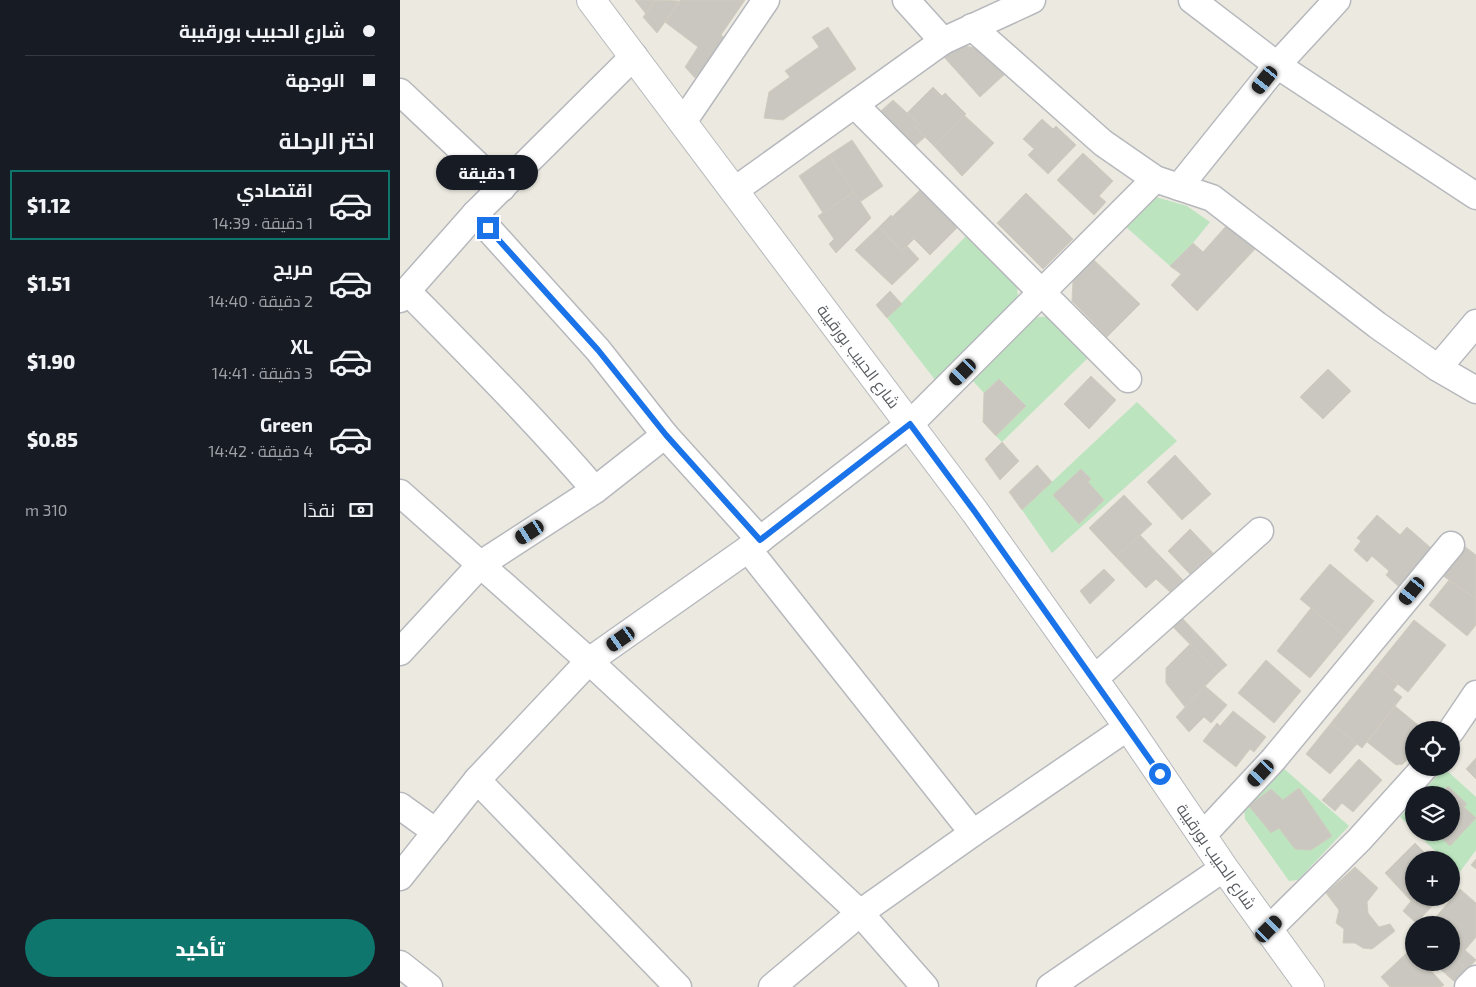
<!DOCTYPE html>
<html lang="ar">
<head>
<meta charset="utf-8">
<style>
	:root { --surface:#171b24; --page:#20242c; --text:#f1f3f6; --muted:#9ea1a6; --line:#363941; --accent:#0f766e }
	body { margin:0; font-family:"Exo 2",Cairo,sans-serif; background:var(--page); color:var(--text); direction:rtl; height:100vh; display:flex; flex-direction:column; font-size:19px; white-space:nowrap }
	* { box-sizing:border-box; margin:0 }
	p { font-size:16px; color:var(--muted) }
	.icon { flex:none; width:28px; height:28px; fill:none; stroke:currentColor; stroke-width:2; stroke-linecap:round; stroke-linejoin:round }
	.map { position:relative; flex:1; overflow:hidden; direction:ltr }
	.panel { display:flex; flex-direction:column; background:var(--surface); width:400px }
	.panel>* { flex:none }
	.top-card { display:grid; align-content:center; height:110px; padding:0 25px; background:var(--surface) }
	.controls { position:absolute; left:1005px; top:721px; display:grid; gap:10px }
	.controls a { display:grid; place-items:center; width:55px; height:55px; border-radius:50%; background:var(--surface); box-shadow:0 1px 4px #0004; font-size:25px }
	.end { position:absolute; width:22px; height:22px; margin:-11px; border:6px solid #1a73e8; background:#fff; box-shadow:0 0 0 2px #fff }
	.from { border-radius:50% }
	.bubble { position:absolute; height:35px; border-radius:18px; background:var(--surface); box-shadow:0 1px 4px #0004; font-size:16px; font-weight:800; line-height:35px; text-align:center; direction:rtl }
	.car { position:absolute; width:15px; height:30px; margin:-15px -8px; border-radius:6px; box-shadow:0 0 4px 1px #0007; background:linear-gradient(#222 24%,#8ab4d8 0 40%,#222 0 76%,#8ab4d8 0 86%,#222 0) }
	.top-card b { display:flex; align-items:center; gap:18px; height:48px; font-size:19px }
	.top-card b+b { border-top:1px solid var(--line) }
	.top-card i { width:12px; height:12px; background:var(--text) }
	ul { padding:0; list-style:none }
	li { display:flex; align-items:center; gap:15px; height:70px; margin:0 10px 8px; padding:0 15px; border:2px solid transparent; border-radius:0px }
	li div { flex:1 }
	li b { display:block; font-size:19px }
	li em { font-style:normal; font-weight:800 }
	li.active { border-color:var(--accent) }
	li>.icon { width:45px; height:45px; stroke-width:1.5 }
	h2 { padding:0 25px; font-size:22px; line-height:60px }
	.pay { display:flex; align-items:center; gap:12px; height:55px; padding:0 25px; font-size:19px }
	.pay p { margin-inline-start:auto }
	.button { display:flex; gap:10px; margin-top:auto; padding:10px 25px }
	.button a { flex:1; height:58px; border-radius:30px; background:var(--accent); color:#fff; font-size:20px; font-weight:800; line-height:58px; text-align:center }
	main { display:flex; flex:1; min-height:0 }
	.map>svg:first-child { display:block }
</style>
</head>
<body>
<main>
<div class="map">
<svg width="1076" height="987" viewBox="0 0 1076 987">
	<rect width="100%" height="100%" fill="#eceae0"/>
	<!-- green -->
	<g fill="#bce4bf">
		<polygon points="756,197 787,206 810,222 793,243 770,266 725,226"/>
		<polygon points="567,235 614,282 617,287 618,298 536,381 487,318"/>
		<polygon points="649,316 690,356 602,442 596,436 626,406 599,379 584,393 572,380 632,318"/>
		<polygon points="737,402 777,441 652,553 622,510"/>
		<polygon points="881,766 949,826 898,880 889,881 845,819 844,807"/>
		<polygon points="1044,768 1076,797 1076,850 1059,873 1051,866 1051,860 1045,860 1016,833 1051,832 1051,795 1020,795"/>
		<polygon points="1014,802 1014,830 1000,817"/>
	</g>
	<!-- building -->
	<g fill="#c9c7bf" stroke="#d1ccbf">
		<polygon points="235,0 256,0 246,14"/>
		<polygon points="256,0 280,1 257,33 243,17"/>
		<polygon points="281,0 345,0 321,35 325,38 295,78 285,67 298,47 265,22"/>
		<polygon points="428,27 456,69 383,120 364,118 369,92 390,77 385,71 419,47 412,37"/>
		<polygon points="560,46 581,48 606,73 580,97 544,57"/>
		<polygon points="533,87 542,96 545,93 566,114 534,146 515,127 519,124 507,113"/>
		<polygon points="493,100 519,124 515,127 525,137 515,146 481,111"/>
		<polygon points="564,115 594,143 562,176 534,146"/>
		<polygon points="642,119 653,129 656,126 676,145 648,174 628,155 634,149 623,139"/>
		<polygon points="452,140 483,186 460,202 429,155"/>
		<polygon points="683,153 713,181 699,196 706,202 694,215 657,180"/>
		<polygon points="429,155 454,192 423,213 399,176"/>
		<polygon points="521,189 559,226 530,255 492,217"/>
		<polygon points="454,192 471,218 436,253 429,244 434,239 418,216"/>
		<polygon points="626,193 673,239 643,269 597,223"/>
		<polygon points="491,215 514,239 502,251 479,227"/>
		<polygon points="826,226 856,248 797,311 771,285 781,274 770,266 793,243 803,252"/>
		<polygon points="479,227 502,251 507,246 519,259 492,285 455,250"/>
		<polygon points="693,259 740,304 707,337 672,301 673,281"/>
		<polygon points="490,291 502,304 487,318 476,305"/>
		<polygon points="928,369 951,391 923,419 900,397"/>
		<polygon points="691,376 716,400 689,429 664,404"/>
		<polygon points="599,379 626,406 596,436 583,422 584,393"/>
		<polygon points="602,442 619,461 600,480 585,459"/>
		<polygon points="775,455 811,494 782,520 747,482"/>
		<polygon points="637,465 652,482 622,510 609,492"/>
		<polygon points="681,469 691,479 688,482 704,500 679,524 653,495"/>
		<polygon points="724,495 752,524 716,557 689,528"/>
		<polygon points="977,515 1000,535 1007,527 1031,548 998,586 986,575 989,571 972,556 967,562 954,550 961,541 957,538"/>
		<polygon points="790,529 813,553 790,574 768,551"/>
		<polygon points="740,535 783,580 770,592 756,579 746,588 716,557"/>
		<polygon points="1060,543 1076,555 1076,599 1039,573"/>
		<polygon points="930,564 974,601 945,636 900,599"/>
		<polygon points="704,569 715,580 690,604 680,591"/>
		<polygon points="1049,580 1076,599 1076,625 1067,636 1029,605"/>
		<polygon points="911,608 945,636 910,678 877,651"/>
		<polygon points="782,618 827,665 818,673 773,627"/>
		<polygon points="1014,620 1046,645 1008,692 976,667"/>
		<polygon points="790,644 818,673 785,707 766,683 766,668"/>
		<polygon points="866,660 901,691 874,723 838,693"/>
		<polygon points="976,667 998,684 993,690 1002,697 962,748 931,723"/>
		<polygon points="805,686 827,705 811,723 804,717 789,732 776,717"/>
		<polygon points="995,706 1024,730 1014,730 1014,752 1003,764 996,765 967,742"/>
		<polygon points="833,711 866,737 854,752 850,749 836,767 803,741 817,723 820,726"/>
		<polygon points="931,723 957,744 930,774 906,754"/>
		<polygon points="1076,758 1076,779 1066,769"/>
		<polygon points="959,759 982,780 953,812 942,803 935,811 922,800"/>
		<polygon points="1048,786 1067,804 1064,807 1076,818 1050,846 1035,832 1051,832 1051,795 1040,795"/>
		<polygon points="899,788 932,836 911,850 895,849 879,828 871,833 849,806 871,789 883,800"/>
		<polygon points="1015,843 1032,860 1014,860 1014,898 1040,898 1016,923 1003,911 1011,901 985,873"/>
		<polygon points="1076,859 1076,869 1071,865"/>
		<polygon points="955,867 978,888 967,902 968,913 979,927 990,924 995,931 972,949 963,948 955,943 943,943 944,929 936,923 939,910 926,893"/>
		<polygon points="1060,889 1076,903 1076,937 1065,950 1076,960 1067,970 1051,955 1051,925 1029,925"/>
		<polygon points="1011,949 1014,952 1014,962 1023,962 1044,985 1041,987 990,987 981,977"/>
		<polygon points="1051,955 1067,970 1056,983 1039,968 1043,962 1051,962"/>
	</g>
	<g fill="none" stroke-linecap="round" stroke-linejoin="round">
		<defs>
			<g id="minor">
				<polyline points="506,0 543,41"/>
				<polyline points="792,0 877,65 1076,196"/>
				<polyline points="572,27 703,143 755,179 812,198 977,325 1038,368 1076,390"/>
				<polyline points="0,92 102,188"/>
				<polyline points="455,105 728,379"/>
				<polyline points="283,122 366,0"/>
				<polyline points="779,187 877,65 937,0"/>
				<polyline points="335,190 543,41 632,0"/>
				<polyline points="75,214 198,350 265,435 360,540"/>
				<path d="M7,291C71,356 135,420 195,490"/>
				<polyline points="0,299 75,214 234,56"/>
				<polyline points="1038,368 1076,323"/>
				<polyline points="0,493 189,661 460,913 525,987"/>
				<polyline points="348,549 573,833"/>
				<polyline points="0,652 81,564 195,490 265,435"/>
				<polyline points="694,679 860,531"/>
				<polyline points="1051,731 1076,694"/>
				<polyline points="77,780 278,987"/>
				<polyline points="0,806 36,832"/>
				<polyline points="802,836 873,760 1051,545"/>
				<polyline points="0,877 77,780 189,661 348,549 510,424 755,179"/>
				<polyline points="869,929 959,840 1024,768"/>
				<polyline points="0,964 29,987"/>
				<polyline points="372,987 460,913 573,833 728,727"/>
				<polyline points="650,987 824,868"/>
				<polyline points="1068,987 1076,979"/>
			</g>
			<polyline id="tertiary" points="191,0 575,512 728,727 824,868 910,987"/>
		</defs>
		<!-- minor casing -->
		<use href="#minor" stroke="#b6b8bd" stroke-width="29"/>
		<!-- tertiary casing -->
		<use href="#tertiary" stroke="#b6b8bd" stroke-width="30"/>
		<!-- minor -->
		<use href="#minor" stroke="#fff" stroke-width="26"/>
		<!-- tertiary -->
		<use href="#tertiary" stroke="#fff" stroke-width="28"/>
	</g>
	<g fill="none" stroke-linecap="round" stroke-linejoin="round">
		<!-- route -->
		<polyline stroke="#1a73e8" stroke-width="6" points="88,228 198,350 266,435 360,540 510,424 575,512 760,774"/>
	</g>
	<g text-anchor="middle" dominant-baseline="central" stroke-width="4" stroke-linejoin="round" paint-order="stroke">
		<!-- street labels -->
		<g font-size="16" fill="#595c61" stroke="#fff">
			<text transform="translate(459 356) rotate(53)">شارع الحبيب بورقيبة</text>
			<text transform="translate(817 856) rotate(55)">شارع الحبيب بورقيبة</text>
		</g>
	</g>
</svg>
<div class="controls">
<a><svg class="icon" aria-label="locate" viewBox="0 0 24 24"><circle cx="12" cy="12" r="6"/><path d="M12 2v4M12 18v4M2 12h4M18 12h4"/></svg></a>
<a><svg class="icon" aria-label="layers" viewBox="0 0 24 24"><path d="M12 4l9 5-9 5-9-5zM3 14l9 5 9-5"/></svg></a>
<a>+</a>
<a>−</a>
</div>
<i class="end from" style="left:760px;top:774px"></i>
<i class="end" style="left:88px;top:228px"></i>
<div class="bubble" style="left:36px;top:155px;width:102px">1 دقيقة</div>
<i class="car" style="left:865px;top:80px;rotate:219deg"></i>
<i class="car" style="left:563px;top:372px;rotate:225deg"></i>
<i class="car" style="left:130px;top:532px;rotate:237deg"></i>
<i class="car" style="left:1012px;top:591px;rotate:219deg"></i>
<i class="car" style="left:221px;top:639px;rotate:235deg"></i>
<i class="car" style="left:861px;top:773px;rotate:223deg"></i>
<i class="car" style="left:869px;top:929px;rotate:45deg"></i>
</div>
<section class="panel">
<div class="top-card">
<b><i class="from"></i>شارع الحبيب بورقيبة</b>
<b><i></i>الوجهة</b>
</div>
<h2>اختر الرحلة</h2>
<ul>
<li class="active"><svg class="icon" aria-label="car" viewBox="0 0 24 24"><path d="M5 17H2v-5l4-1 3-4h7l3 4 3 1v5h-3M9 17h6M6 11h13"/><circle cx="7" cy="17" r="2"/><circle cx="17" cy="17" r="2"/></svg><div><b>اقتصادي</b><p>1 دقيقة · 14:39</p></div><em>$1.12</em></li>
<li><svg class="icon" aria-label="car" viewBox="0 0 24 24"><path d="M5 17H2v-5l4-1 3-4h7l3 4 3 1v5h-3M9 17h6M6 11h13"/><circle cx="7" cy="17" r="2"/><circle cx="17" cy="17" r="2"/></svg><div><b>مريح</b><p>2 دقيقة · 14:40</p></div><em>$1.51</em></li>
<li><svg class="icon" aria-label="car" viewBox="0 0 24 24"><path d="M5 17H2v-5l4-1 3-4h7l3 4 3 1v5h-3M9 17h6M6 11h13"/><circle cx="7" cy="17" r="2"/><circle cx="17" cy="17" r="2"/></svg><div><b>XL</b><p>3 دقيقة · 14:41</p></div><em>$1.90</em></li>
<li><svg class="icon" aria-label="car" viewBox="0 0 24 24"><path d="M5 17H2v-5l4-1 3-4h7l3 4 3 1v5h-3M9 17h6M6 11h13"/><circle cx="7" cy="17" r="2"/><circle cx="17" cy="17" r="2"/></svg><div><b>Green</b><p>4 دقيقة · 14:42</p></div><em>$0.85</em></li>
</ul>
<div class="pay"><svg class="icon" aria-label="cash" viewBox="0 0 24 24"><path d="M3 7h18v10H3z"/><circle cx="12" cy="12" r="2"/></svg>نقدًا<p>310 m</p></div>
<div class="button"><a>تأكيد</a></div>
</section>
</main>
</body>
</html>
